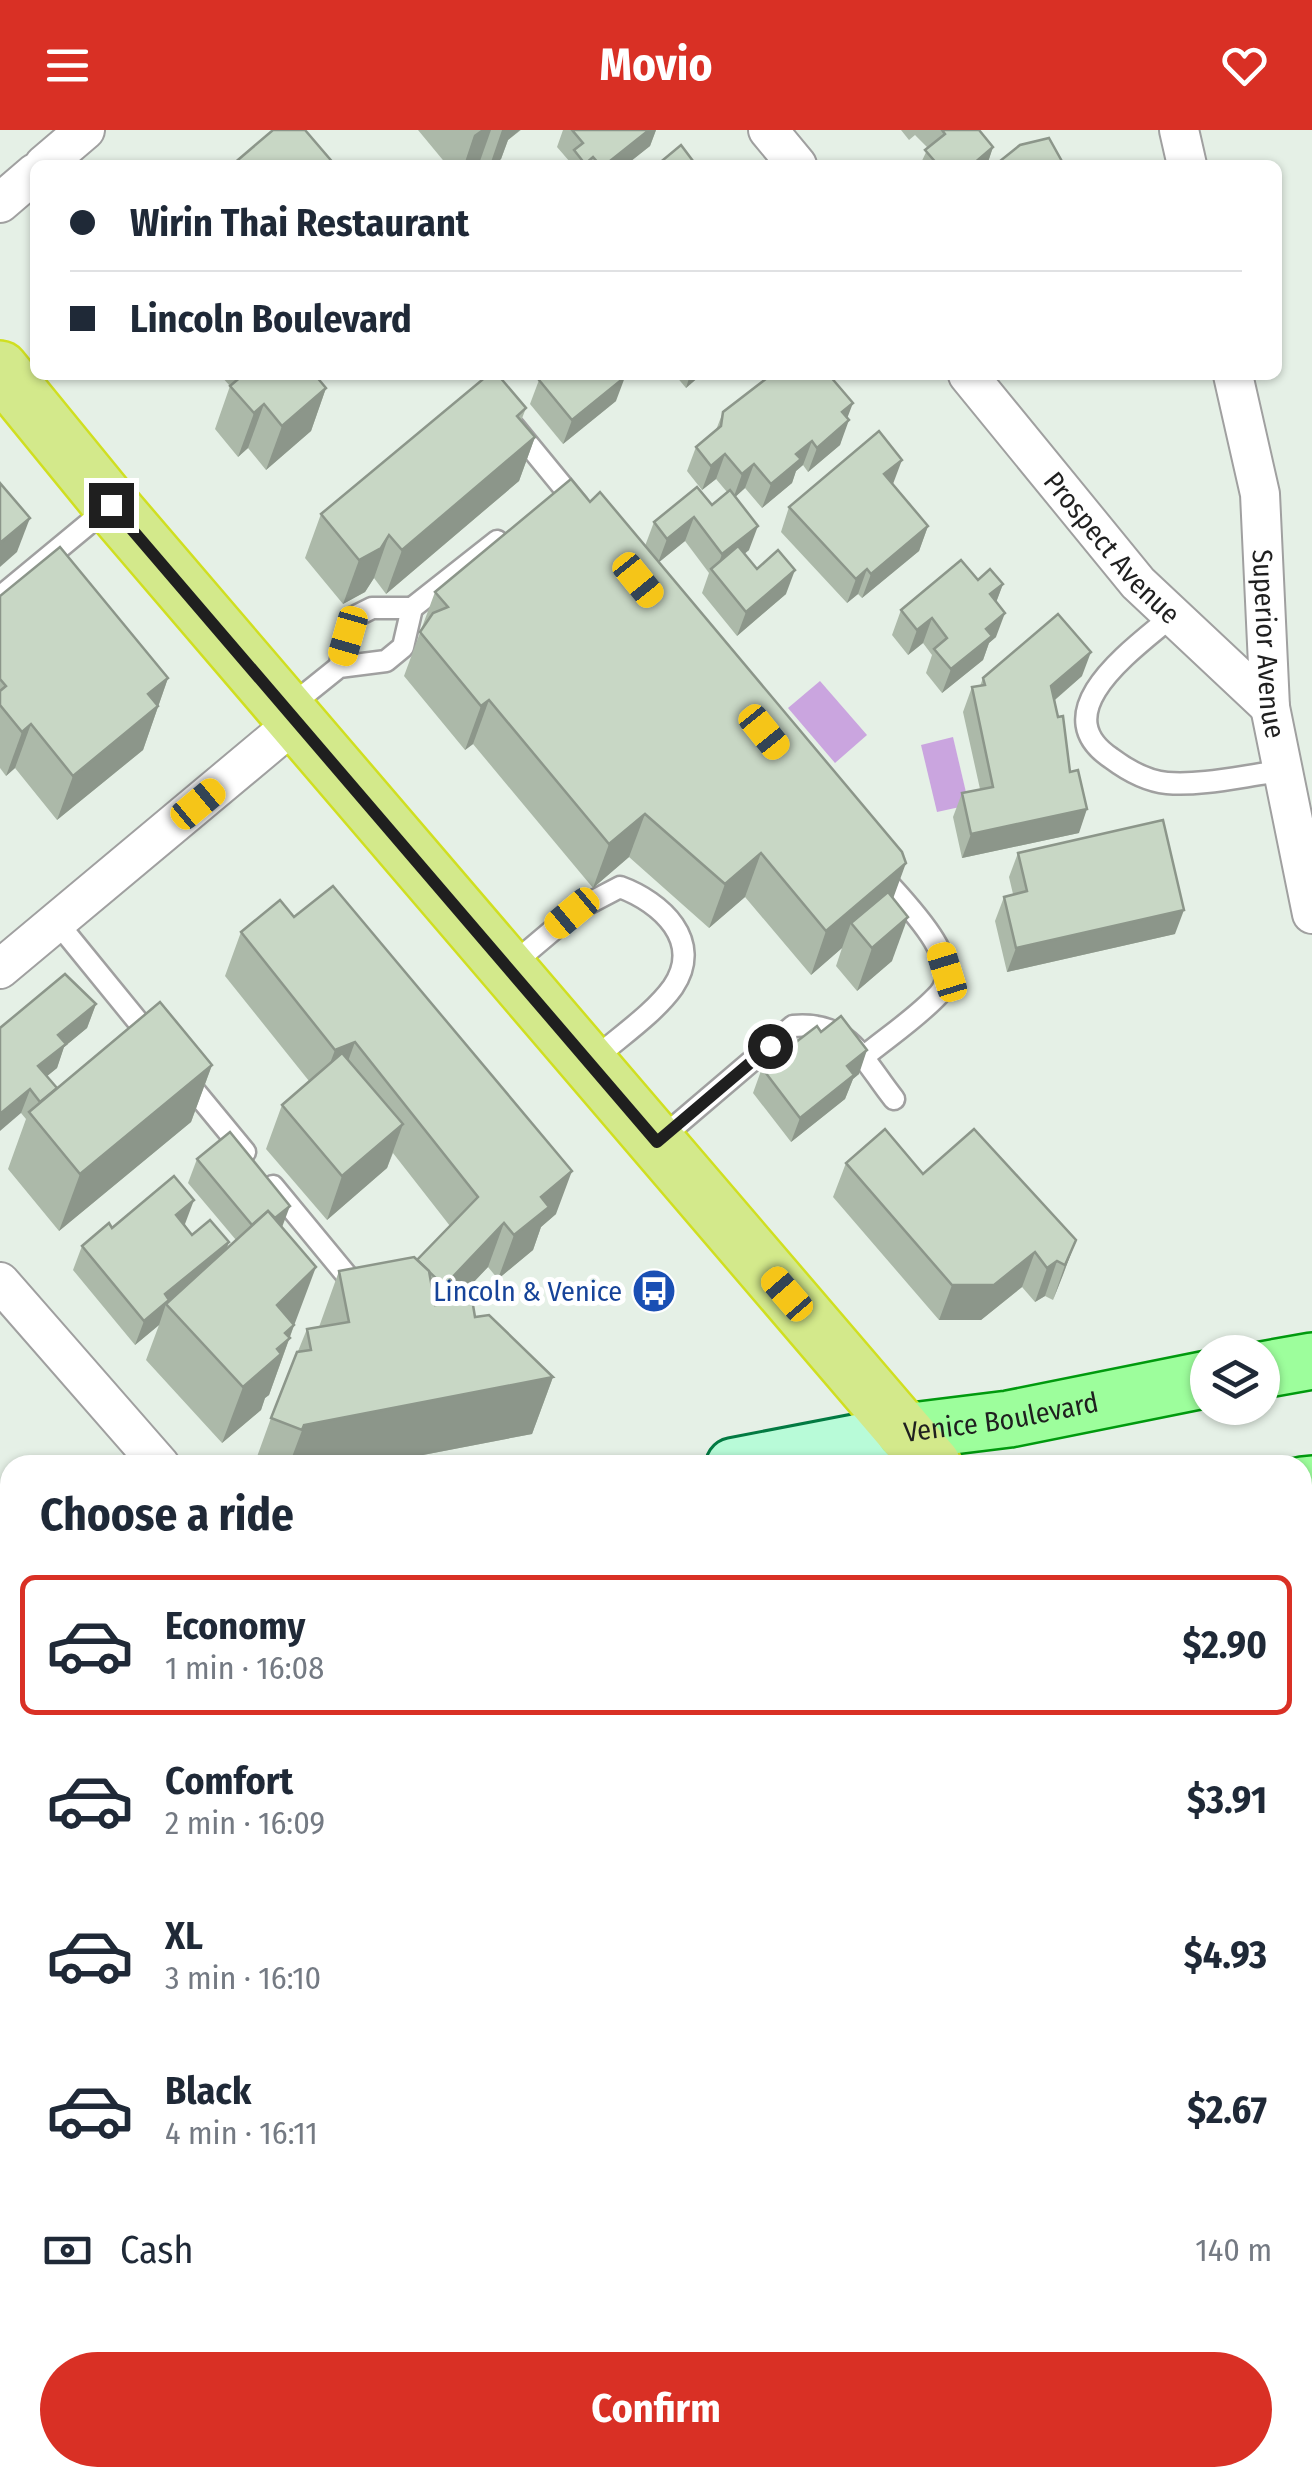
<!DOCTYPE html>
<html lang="en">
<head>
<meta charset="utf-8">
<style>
	:root { --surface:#fff; --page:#f2f2f3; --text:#1f2937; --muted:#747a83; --line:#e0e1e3; --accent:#d93025 }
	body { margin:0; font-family:"Fira Sans Condensed",sans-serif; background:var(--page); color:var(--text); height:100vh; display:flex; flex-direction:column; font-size:38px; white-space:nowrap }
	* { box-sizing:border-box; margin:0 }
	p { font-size:32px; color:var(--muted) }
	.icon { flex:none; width:55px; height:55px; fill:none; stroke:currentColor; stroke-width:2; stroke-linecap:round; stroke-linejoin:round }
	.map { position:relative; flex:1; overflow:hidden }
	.side { position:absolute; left:0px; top:1325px; width:1312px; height:1032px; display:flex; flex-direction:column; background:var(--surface); border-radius:30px 30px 0 0; box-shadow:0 2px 8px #0004 }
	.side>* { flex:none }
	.top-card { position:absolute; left:30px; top:30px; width:1252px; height:220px; border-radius:15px; box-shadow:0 2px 8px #0004; display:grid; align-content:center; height:220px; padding:0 40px; background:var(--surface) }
	.fabs { position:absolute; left:1190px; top:1205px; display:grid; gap:20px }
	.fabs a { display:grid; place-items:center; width:90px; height:90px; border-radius:50%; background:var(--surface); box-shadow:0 2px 8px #0004; font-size:50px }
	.end { position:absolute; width:45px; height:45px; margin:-22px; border:12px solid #1f1f1f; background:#fff; box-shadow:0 0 0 5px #fff }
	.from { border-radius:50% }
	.car { position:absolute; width:30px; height:60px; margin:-30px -15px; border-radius:12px; box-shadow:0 0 8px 2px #0007; background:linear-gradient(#f5c518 24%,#345 0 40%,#f5c518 0 76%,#345 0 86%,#f5c518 0) }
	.top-card b { display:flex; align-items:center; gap:35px; height:95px; font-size:38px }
	.top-card b+b { border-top:2px solid var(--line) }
	.top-card i { width:25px; height:25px; background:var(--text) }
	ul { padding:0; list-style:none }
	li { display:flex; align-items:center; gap:30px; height:140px; margin:0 20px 15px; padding:0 20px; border:5px solid transparent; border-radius:15px }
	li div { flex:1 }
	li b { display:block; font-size:38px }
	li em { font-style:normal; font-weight:700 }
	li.selected { border-color:var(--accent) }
	li>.icon { width:90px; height:90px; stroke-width:1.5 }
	h2 { padding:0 40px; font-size:45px; line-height:120px }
	.pay { display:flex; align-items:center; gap:25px; height:110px; padding:0 40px; font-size:38px }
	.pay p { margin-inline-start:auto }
	.button { display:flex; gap:20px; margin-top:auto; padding:20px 40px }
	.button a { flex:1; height:115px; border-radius:60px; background:var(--accent); color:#fff; font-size:40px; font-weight:700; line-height:115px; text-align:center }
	header { display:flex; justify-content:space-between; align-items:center; height:130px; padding:0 40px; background:var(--accent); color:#fff; font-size:45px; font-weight:700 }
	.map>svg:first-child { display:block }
</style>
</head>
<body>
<header><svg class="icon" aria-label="menu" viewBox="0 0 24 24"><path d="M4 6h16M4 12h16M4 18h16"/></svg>Movio<svg class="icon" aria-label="heart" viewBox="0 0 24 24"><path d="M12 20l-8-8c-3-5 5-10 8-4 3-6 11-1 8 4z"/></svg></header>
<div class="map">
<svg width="1312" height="2356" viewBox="0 0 1312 2356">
	<rect width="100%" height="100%" fill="#e5f0e6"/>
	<!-- water -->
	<g fill="#caa5df">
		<polygon points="820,551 867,605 835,633 788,578"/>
		<polygon points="953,607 969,675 937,682 921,615"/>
	</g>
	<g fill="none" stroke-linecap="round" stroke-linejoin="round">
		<defs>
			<g id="lane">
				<polyline points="514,297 578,375"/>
				<polyline points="0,467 110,376"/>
				<polyline points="412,478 497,411"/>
				<path d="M1172,486C1138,516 1041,581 1111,628C1127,640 1146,651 1167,653C1204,656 1246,645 1283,641"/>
				<polyline points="288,578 339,537 386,531 403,517 412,478 372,478 352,488 339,537"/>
				<polyline points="56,791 153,910"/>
				<path d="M508,838L578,779L620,757C661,772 704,811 673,857C653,885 616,909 591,932"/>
				<path d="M861,929C886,908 917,888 939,864C968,831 899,767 878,742"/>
				<polyline points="184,948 245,1022"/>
				<path d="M658,1011L793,896C850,891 862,929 894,969"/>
				<polyline points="273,1056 358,1159"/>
				<polyline points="1302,1493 1304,1492"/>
				<polyline points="1302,1570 1312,1585"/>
				<polyline points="1302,1618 1312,1614"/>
				<polyline points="1302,1933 1312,1926"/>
				<polyline points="0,2003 10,1996"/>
				<polyline points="1245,2348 1252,2356"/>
			</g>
			<g id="street">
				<polyline points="768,0 797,35"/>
				<polyline points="1179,0 1187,35"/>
				<polyline points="44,35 85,0"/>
				<polyline points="0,73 35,43"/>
				<path id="s1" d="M968,245L1138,453L1270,577"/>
				<path id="s2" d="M1233,245L1260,364L1270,577L1312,784"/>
				<polyline points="0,839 298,590"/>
				<polyline points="0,1152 160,1335"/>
				<polyline points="750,2348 757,2356"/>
				<polyline points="155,2356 165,2348"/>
			</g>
			<g id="secondary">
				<polyline points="733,1335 904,1302"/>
				<polyline points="0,1495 10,1494"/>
				<polyline points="0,1620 10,1618"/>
			</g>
			<g id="primary">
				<polyline points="1262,1240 1312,1231"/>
				<path id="s3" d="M904,1302L1009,1289L1208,1249"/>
				<polyline points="1302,1355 1312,1354"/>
			</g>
			<g id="highway">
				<polyline points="0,239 111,375 933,1335"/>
				<polyline points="1302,1792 1312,1804"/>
			</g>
		</defs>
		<!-- lane casing -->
		<use href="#lane" stroke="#a0a0a0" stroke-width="25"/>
		<!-- street casing -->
		<use href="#street" stroke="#a0a0a0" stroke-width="42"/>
		<!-- secondary casing -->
		<use href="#secondary" stroke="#027a42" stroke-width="58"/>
		<!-- primary casing -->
		<use href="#primary" stroke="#009a0e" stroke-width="60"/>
		<!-- highway casing -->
		<use href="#highway" stroke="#d0df21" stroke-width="60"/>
		<!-- lane -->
		<use href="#lane" stroke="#fff" stroke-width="20"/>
		<!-- street -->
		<use href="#street" stroke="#fff" stroke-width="38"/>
		<!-- secondary -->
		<use href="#secondary" stroke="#b8fbd8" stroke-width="52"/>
		<!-- primary -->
		<use href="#primary" stroke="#9dfe9c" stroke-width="55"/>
		<!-- highway -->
		<use href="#highway" stroke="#d3e98b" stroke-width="55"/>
	</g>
	<!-- wall -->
	<g fill="#acb9a9">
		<polygon points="418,0 521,0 508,10 501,29 494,35 483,35 480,31 476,35 447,35"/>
		<polygon points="563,0 656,0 650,16 626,35 569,35 570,32 557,17"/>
		<polygon points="901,0 979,0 993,17 987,35 920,35 928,18 915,5 909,10"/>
		<polygon points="220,245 320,245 317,247 326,258 311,301 266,340 248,318 238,327 215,299 230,256"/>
		<polygon points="675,245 701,245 686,258"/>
		<polygon points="539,250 616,271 563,314 530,274"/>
		<polygon points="526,278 521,291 535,307 519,351 386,464 374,448 365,462 343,474 305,428 321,384"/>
		<polygon points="723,282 847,288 840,315 808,342 803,335 796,341 792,353 762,378 745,358 735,367 749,420 744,424 757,439 786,464 737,506 702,463 709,443 685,411 659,432 893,769 892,831 857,861 836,836 842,818 811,845 745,767 709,798 629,727 593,758 473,614 465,620 404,546 435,462 590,372 645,416 654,392 712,375 727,362 716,349 702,360 687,341 696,317 716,300"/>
		<polygon points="893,354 928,396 919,421 862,468 858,464 847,473 781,402 789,377"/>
		<polygon points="978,450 1003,454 996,472 996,507 989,513 983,530 942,563 926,543 932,525 923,513 908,525 892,505 901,480"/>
		<polygon points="0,466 168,548 143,620 57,690 15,638 6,646 0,638"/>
		<polygon points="1082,546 1055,570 1079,703 962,728 953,687 962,663 980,659 963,582 972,557 980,556 983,548"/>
		<polygon points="1018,723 1175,804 1007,842 995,791 1004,767 1013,764 1009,747"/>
		<polygon points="241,802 556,1084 541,1097 533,1120 498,1149 488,1137 455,1172 553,1247 532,1304 371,1335 254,1335 271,1288 307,1199 319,1197 339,1141 417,1130 450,1096 393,1023 387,1038 327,1090 266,1019 282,975 309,951 225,846"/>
		<polygon points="96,874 87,898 64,917 57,938 47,946 57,958 212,935 191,992 59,1101 8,1039 26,989 21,983 0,898"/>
		<polygon points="821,902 859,944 853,949 845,969 791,1012 753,963 762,938"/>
		<polygon points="197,1029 282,1097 295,1193 269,1265 265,1268 261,1280 222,1313 146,1230 159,1195 135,1215 73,1140 82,1116 112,1098 185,1094 192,1105 229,1112 226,1119 236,1110 188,1053"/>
		<polygon points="846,1033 923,1044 1076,1110 1053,1170 1045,1166 1035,1172 1022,1157 981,1190 939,1190 833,1067"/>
		<polygon points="1312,1449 1312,1499 1302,1488 1302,1451"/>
		<polygon points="10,1667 10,1968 0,1976 0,1669"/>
		<polygon points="1302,2105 1312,2116 1312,2356 1285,2356 1278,2348 1302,2348"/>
		<polygon points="10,2159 10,2255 0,2244 0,2168"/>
		<polygon points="489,2348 589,2348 583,2353 585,2356 479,2356"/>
		<polygon points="910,2348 987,2348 977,2356 917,2356"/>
		<polygon points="1185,2348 1231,2348 1238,2356 1182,2356"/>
	</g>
	<!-- shaded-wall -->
	<g fill="#8c968a">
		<polygon points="481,0 491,0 480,31 476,35 464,35 474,5"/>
		<polygon points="502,0 520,0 508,10 501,29 494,35 490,35"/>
		<polygon points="649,0 656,0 650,16 626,35 605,35"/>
		<polygon points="993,17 987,35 972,35"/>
		<polygon points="690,245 701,245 686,258"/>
		<polygon points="625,247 616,271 563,314 572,290"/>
		<polygon points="326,258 311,301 266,340 282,296"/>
		<polygon points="853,273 845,294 849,290 840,315 808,342 817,318 842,282"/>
		<polygon points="264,274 248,318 238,327 254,283"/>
		<polygon points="535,307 519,351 386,464 402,420"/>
		<polygon points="812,311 803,335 796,341 792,353 762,378 771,354 796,324"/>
		<polygon points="725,324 716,349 702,360 711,336"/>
		<polygon points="902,330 893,354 876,369 884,344"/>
		<polygon points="754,334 745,358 733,369 742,344"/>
		<polygon points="694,387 685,411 658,433 667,409"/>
		<polygon points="30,388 17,422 0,437 0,413"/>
		<polygon points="758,396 749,420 717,446 715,444 722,424"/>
		<polygon points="928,396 919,421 862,468 871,444"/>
		<polygon points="389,405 374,448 365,462 343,474 359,430"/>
		<polygon points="867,439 858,464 847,473 856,449"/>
		<polygon points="795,440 786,464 737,506 746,482"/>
		<polygon points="1003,454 994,478 990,464"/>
		<polygon points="1005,483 996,507 989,513 983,530 942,563 951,539 986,499"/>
		<polygon points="932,488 923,513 908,525 917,500"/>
		<polygon points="1091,522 1082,546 1043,580 1051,556"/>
		<polygon points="168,548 143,620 57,690 73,646 148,564"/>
		<polygon points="489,570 473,614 465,620 481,576"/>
		<polygon points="31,594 15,638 6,646 22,602"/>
		<polygon points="1087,679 1079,703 962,728 971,704"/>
		<polygon points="645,684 629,727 593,758 609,714"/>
		<polygon points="761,723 745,767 709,798 725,754"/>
		<polygon points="906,733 890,777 851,793 842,818 811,845 826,801"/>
		<polygon points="1184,780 1175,804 1007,842 1016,818"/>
		<polygon points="908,787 892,831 857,861 872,818"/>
		<polygon points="96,874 87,898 64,917 57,938 30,960 21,983 0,1001 0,984 38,936 58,905"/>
		<polygon points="355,912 339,956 319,963 335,920"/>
		<polygon points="867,920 859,944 853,949 845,969 791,1012 800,988 847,936"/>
		<polygon points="212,935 191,992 59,1101 80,1044"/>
		<polygon points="403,994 387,1038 327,1090 342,1046"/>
		<polygon points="572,1041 556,1084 541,1097 533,1120 498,1149 514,1105 541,1067"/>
		<polygon points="194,1070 185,1094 167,1109 176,1085"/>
		<polygon points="290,1076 281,1100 258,1102"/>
		<polygon points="504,1093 488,1137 429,1199 444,1156"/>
		<polygon points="1076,1110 1063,1145 1053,1170 1065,1135"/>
		<polygon points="229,1112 220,1136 166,1174 159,1195 135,1215 144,1191 165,1164"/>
		<polygon points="1035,1122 1022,1157 981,1190 939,1190 952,1155"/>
		<polygon points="1057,1131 1045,1166 1035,1172 1047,1138"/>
		<polygon points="316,1137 295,1193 286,1202 294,1195 269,1265 265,1268 261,1280 222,1313 243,1257 277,1175"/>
		<polygon points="553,1247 532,1304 371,1335 289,1335 304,1295"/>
		<polygon points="10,1928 10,1968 0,1976 0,1936"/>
		<polygon points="1312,2050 1312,2089 1302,2097 1302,2058"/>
		<polygon points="10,2088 10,2104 0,2113 0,2097"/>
		<polygon points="9,2275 0,2299 0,2282"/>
		<polygon points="967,2348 987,2348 977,2356 957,2356"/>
		<polygon points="1063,2348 1076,2348 1073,2356 1058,2356"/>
		<polygon points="1135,2348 1148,2348 1144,2356 1125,2356"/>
	</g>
	<!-- building -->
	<g fill="#c8d7c5" stroke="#8c968a" stroke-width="2.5">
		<polygon points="273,0 305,0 335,35 232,35"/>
		<polygon points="572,0 649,0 605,35 600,35 593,27 585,34 574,20 583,13"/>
		<polygon points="942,0 979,0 993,17 972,35 938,35 925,20 945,4"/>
		<polygon points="1049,8 1064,35 1002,35 1000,31 1020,15"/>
		<polygon points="681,15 696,35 657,35"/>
		<polygon points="243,245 315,245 326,258 282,296 264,274 254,283 230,256"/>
		<polygon points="488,245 498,245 526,278 517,286 535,307 402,420 389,405 381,418 359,430 321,384"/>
		<polygon points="545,245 624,245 625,247 572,290 539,250"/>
		<polygon points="771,245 829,245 853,273 842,282 849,290 817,318 812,311 796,324 801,329 771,354 754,334 742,344 725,324 711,336 696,317 721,296 723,282"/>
		<polygon points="879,301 902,330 884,344 928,396 871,444 867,439 856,449 789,377"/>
		<polygon points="571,349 590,372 600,362 902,722 906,733 826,801 761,723 725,754 645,684 609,714 489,570 481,576 420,502 433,483 448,477 435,462"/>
		<polygon points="0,353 30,388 0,413"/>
		<polygon points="697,357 712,375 730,360 758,396 722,424 694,387 667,409 654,392"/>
		<polygon points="738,416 757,439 778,420 795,440 746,482 711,439"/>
		<polygon points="60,417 168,548 148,564 158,576 73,646 31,594 22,602 0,575 0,561 6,556 0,549 0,466"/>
		<polygon points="961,430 978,450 990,439 1003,454 990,464 1005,483 986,499 992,506 951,539 934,519 947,508 932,488 917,500 901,480"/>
		<polygon points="1058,484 1091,522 1051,556 1058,587 1063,586 1070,642 1078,640 1087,679 971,704 962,663 993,657 972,557 985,555 983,548"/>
		<polygon points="1163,690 1184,780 1016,818 1004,767 1027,761 1018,723"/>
		<polygon points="333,756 572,1041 541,1067 549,1077 514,1105 504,1093 444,1156 417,1130 478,1067 355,912 335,920 241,802 280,770 294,787"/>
		<polygon points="888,762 908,787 872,818 851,793"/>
		<polygon points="65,844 96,874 58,905 66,914 38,936 57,958 40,972 30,959 0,984 0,898"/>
		<polygon points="160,872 212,935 80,1044 29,982"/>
		<polygon points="841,886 867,920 847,936 854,945 800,988 762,938 817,896 821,902"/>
		<polygon points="342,923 403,994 342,1046 282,975"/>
		<polygon points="885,999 923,1044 974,999 1076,1110 1065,1135 1057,1131 1047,1138 1035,1122 994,1155 952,1155 846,1033"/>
		<polygon points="230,1002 290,1076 275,1088 268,1081 252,1095 197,1029"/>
		<polygon points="174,1046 194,1070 176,1085 192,1105 210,1090 229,1112 165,1164 169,1170 144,1191 82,1116 109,1093 112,1098"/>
		<polygon points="268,1081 316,1137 277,1175 294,1195 285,1203 290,1208 277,1219 281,1224 243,1257 166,1174"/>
		<polygon points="414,1127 429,1141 435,1175 472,1169 475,1187 489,1185 553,1247 304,1295 302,1300 271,1288 297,1222 311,1220 307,1199 349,1192 339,1141"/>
		<polygon points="1312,1449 1312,1481 1302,1470 1302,1451"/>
		<polygon points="10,1667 10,1756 0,1745 0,1669"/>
		<polygon points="0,1780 10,1793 10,1877 8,1879 10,1883 10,1928 0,1936"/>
		<polygon points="1312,1962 1312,2050 1302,2058 1302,1970"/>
		<polygon points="0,2039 10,2051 10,2088 0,2097"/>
		<polygon points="1302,2105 1312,2116 1312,2307 1302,2296"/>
		<polygon points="10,2159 10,2221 0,2210 0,2168"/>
		<polygon points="0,2264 9,2275 0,2282"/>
		<polygon points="412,2348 427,2348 434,2356 403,2356"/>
		<polygon points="489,2348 496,2356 479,2356"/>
		<polygon points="507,2348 577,2348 585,2356 514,2356"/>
		<polygon points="948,2348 967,2348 957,2356 955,2356"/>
		<polygon points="1004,2348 1063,2348 1061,2350 1066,2356 994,2356"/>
		<polygon points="1096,2348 1135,2348 1125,2356 1100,2356 1094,2349"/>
		<polygon points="1191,2348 1231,2348 1238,2356 1198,2356"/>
	</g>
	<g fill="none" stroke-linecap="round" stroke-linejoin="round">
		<!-- route -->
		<polyline stroke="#1f1f1f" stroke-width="12" points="111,375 657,1012 770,916"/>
	</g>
	<!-- icons -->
	<defs>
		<symbol id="bus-disc" viewBox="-11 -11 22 22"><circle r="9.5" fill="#1a4fb4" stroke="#fff"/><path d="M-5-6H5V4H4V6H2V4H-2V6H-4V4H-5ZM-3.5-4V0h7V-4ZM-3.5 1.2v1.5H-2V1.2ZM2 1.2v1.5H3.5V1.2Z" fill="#fff"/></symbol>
	</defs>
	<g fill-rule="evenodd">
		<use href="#bus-disc" x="629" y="1136" width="50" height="50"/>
	</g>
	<g text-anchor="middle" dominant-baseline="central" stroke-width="10" stroke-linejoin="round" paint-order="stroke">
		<!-- street labels -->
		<g font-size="28" fill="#1f1f1f" stroke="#fff">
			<text stroke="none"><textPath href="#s1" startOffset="225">Prospect Avenue</textPath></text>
			<text stroke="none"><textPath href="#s2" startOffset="272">Superior Avenue</textPath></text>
			<text stroke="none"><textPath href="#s3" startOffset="98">Venice Boulevard</textPath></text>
		</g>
		<!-- transit labels -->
		<g font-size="28" fill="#164399" stroke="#fff" text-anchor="end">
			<text x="622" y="1161">Lincoln &amp; Venice</text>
		</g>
	</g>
</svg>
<div class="fabs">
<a><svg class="icon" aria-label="layers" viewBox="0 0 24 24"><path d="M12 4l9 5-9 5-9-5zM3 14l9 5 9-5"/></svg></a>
</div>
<i class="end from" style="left:770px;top:916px"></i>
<i class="end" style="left:111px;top:375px"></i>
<i class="car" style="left:638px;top:450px;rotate:141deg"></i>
<i class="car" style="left:348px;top:506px;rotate:196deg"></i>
<i class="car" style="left:764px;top:602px;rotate:141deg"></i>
<i class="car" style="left:198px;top:674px;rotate:50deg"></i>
<i class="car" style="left:572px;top:783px;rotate:230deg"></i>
<i class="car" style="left:947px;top:842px;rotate:343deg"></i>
<i class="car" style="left:787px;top:1164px;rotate:319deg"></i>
<div class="top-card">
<b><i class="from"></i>Wirin Thai Restaurant</b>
<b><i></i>Lincoln Boulevard</b>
</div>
<section class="side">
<h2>Choose a ride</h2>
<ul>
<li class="selected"><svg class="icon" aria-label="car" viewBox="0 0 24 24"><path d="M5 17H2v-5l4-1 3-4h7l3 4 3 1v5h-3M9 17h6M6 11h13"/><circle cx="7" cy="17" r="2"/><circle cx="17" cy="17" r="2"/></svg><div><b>Economy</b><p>1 min · 16:08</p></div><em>$2.90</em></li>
<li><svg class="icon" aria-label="car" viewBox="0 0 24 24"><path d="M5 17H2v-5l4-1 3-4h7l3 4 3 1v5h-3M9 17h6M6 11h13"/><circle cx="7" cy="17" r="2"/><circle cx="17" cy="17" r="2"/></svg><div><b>Comfort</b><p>2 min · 16:09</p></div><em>$3.91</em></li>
<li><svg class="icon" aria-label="car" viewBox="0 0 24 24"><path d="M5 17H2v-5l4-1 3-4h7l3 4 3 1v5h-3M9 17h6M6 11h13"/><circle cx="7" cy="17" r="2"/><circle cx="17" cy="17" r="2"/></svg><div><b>XL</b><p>3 min · 16:10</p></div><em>$4.93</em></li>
<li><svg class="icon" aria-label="car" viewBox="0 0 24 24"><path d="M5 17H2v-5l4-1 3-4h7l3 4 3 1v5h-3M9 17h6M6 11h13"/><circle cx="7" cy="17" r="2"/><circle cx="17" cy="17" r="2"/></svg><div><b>Black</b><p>4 min · 16:11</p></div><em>$2.67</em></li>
</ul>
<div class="pay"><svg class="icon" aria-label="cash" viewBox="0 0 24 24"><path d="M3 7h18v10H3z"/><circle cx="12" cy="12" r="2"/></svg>Cash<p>140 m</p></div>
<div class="button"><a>Confirm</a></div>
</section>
</div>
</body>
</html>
